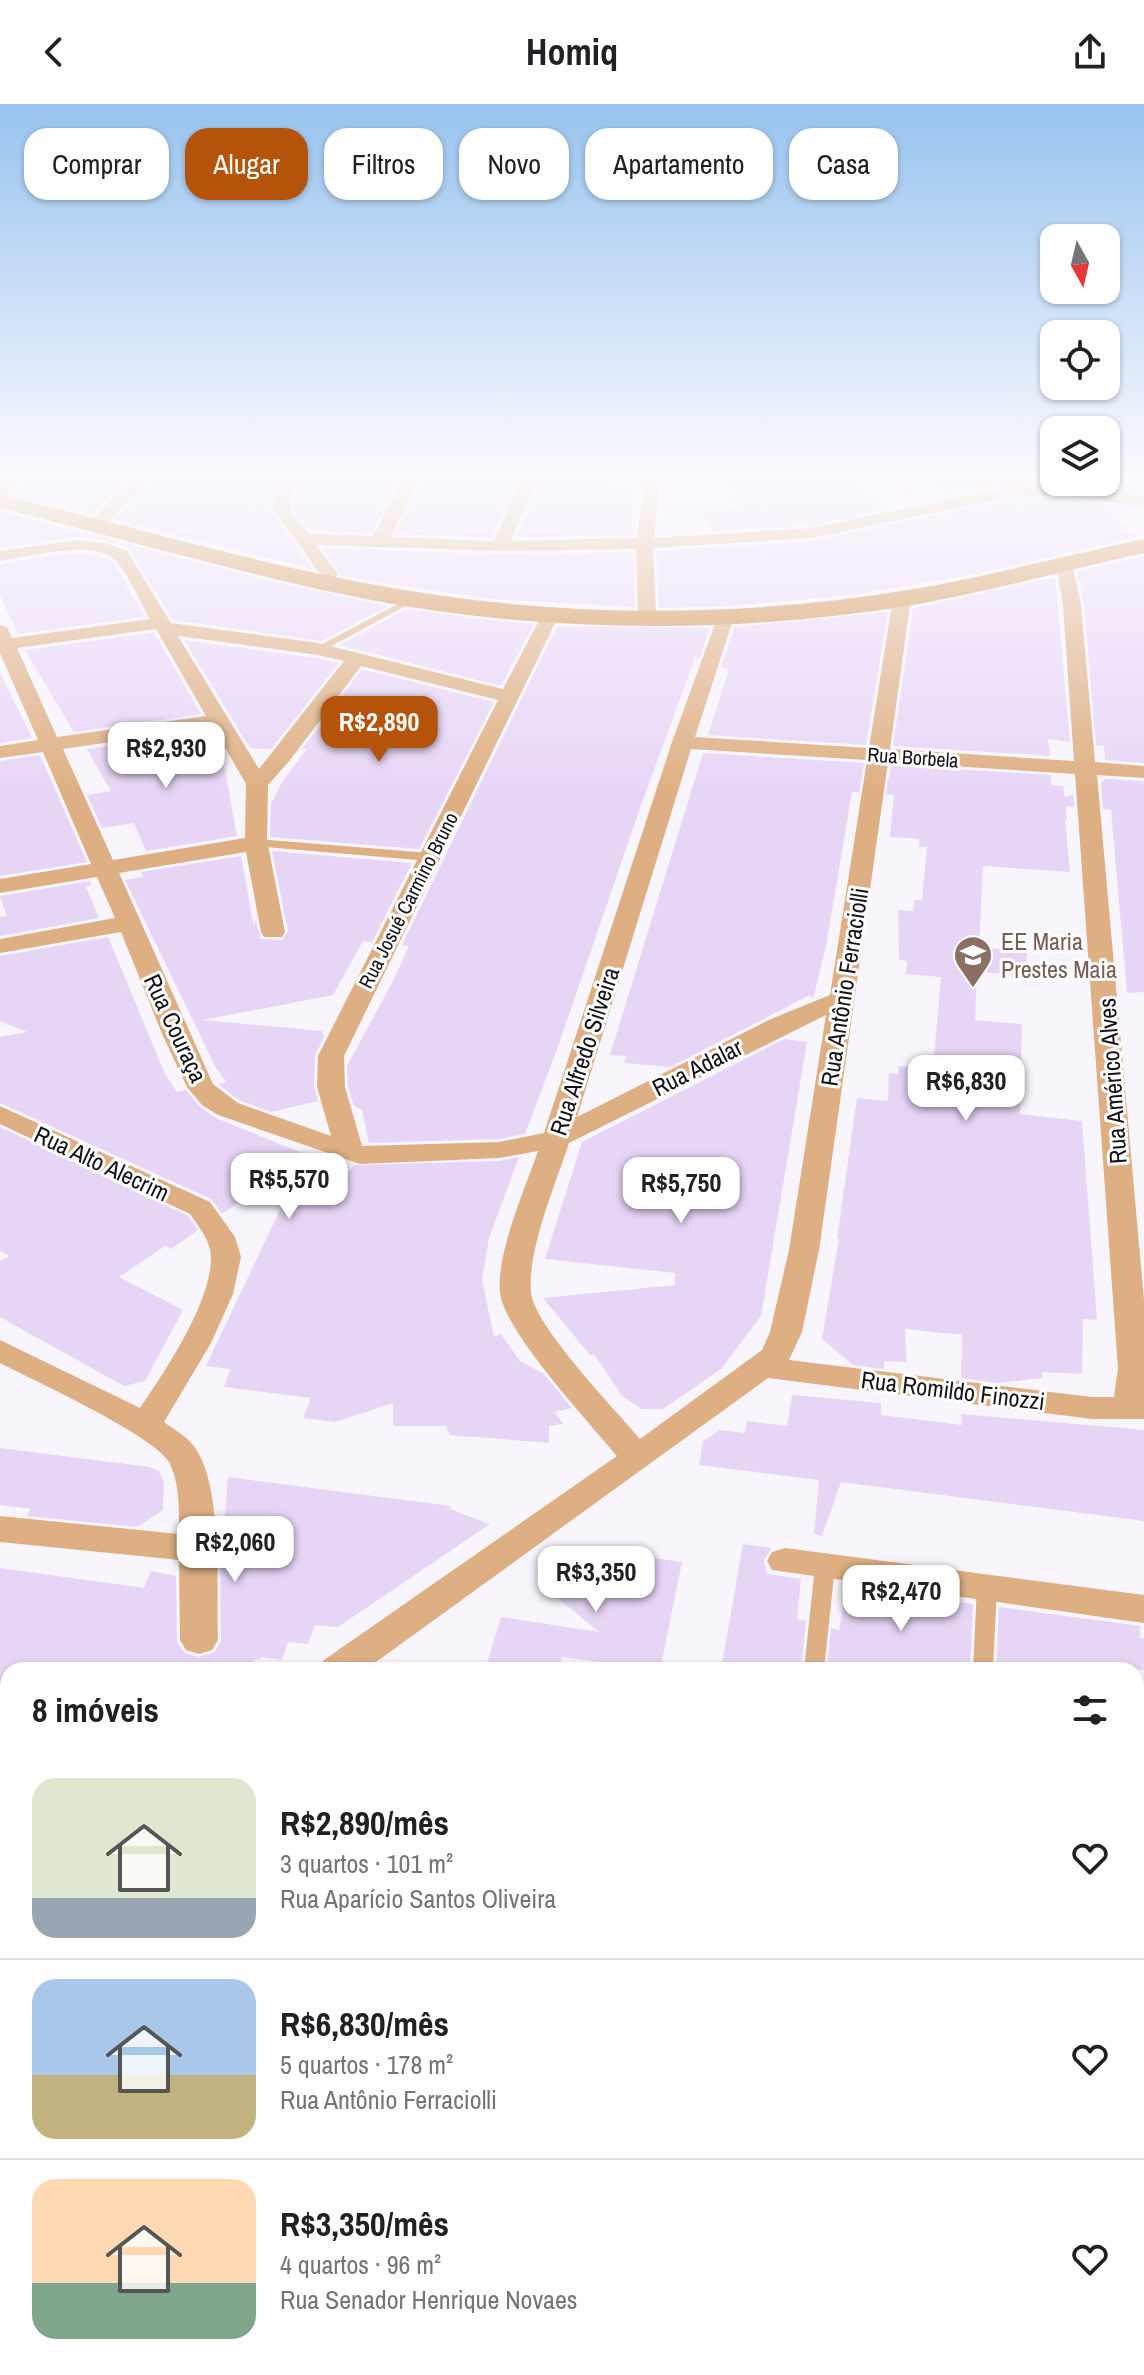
<!DOCTYPE html>
<html lang="pt">
<meta charset="utf-8">
<style>
:root{--surface:#fff;--page:#f6f6f6;--text:#202124;--muted:#757577;--line:#e0e0e0;--accent:#b45309}
body{margin:0;font-family:"Archivo Narrow",sans-serif;background:var(--page);color:var(--text);height:100vh;display:flex;flex-direction:column;font-size:30px;white-space:nowrap}
*{box-sizing:border-box;margin:0}
p{font-size:26px;color:var(--muted)}
.icon{flex:none;width:44px;height:44px;fill:none;stroke:currentColor;stroke-width:2;stroke-linecap:round;stroke-linejoin:round}
.map{position:relative;flex:1;overflow:hidden}
.sheet{position:absolute;left:0px;top:1558px;width:1144px;height:714px;display:flex;flex-direction:column;background:var(--surface);border-radius:24px 24px 0 0;box-shadow:0 2px 6px #0004}
.sheet>*{flex:none}
.top-card{position:absolute;left:24px;top:24px;width:1096px;height:72px;display:flex;gap:16px}
.needle{width:52px;rotate:172deg}
.tools{position:absolute;left:1040px;top:120px;display:grid;gap:16px}
.tools a{display:grid;place-items:center;width:80px;height:80px;border-radius:16px;background:var(--surface);box-shadow:0 2px 6px #0004;font-size:40px}
.price{position:absolute;translate:-50% -68px;padding:0 18px;border-radius:16px;background:#fff;color:#222;font-size:26px;line-height:52px;filter:drop-shadow(0 2px 4px #0008)}
.price::after{content:'';position:absolute;left:50%;top:48px;width:24px;height:18px;margin-left:-12px;background:inherit;clip-path:polygon(0 0,100% 0,50% 100%)}
.price.current{background:var(--accent);color:#fff}
ul{padding:0;list-style:none}
li{display:flex;align-items:center;gap:24px;height:200px;padding:0 32px}
li+li{border-top:2px solid var(--line)}
li span{display:grid;place-items:center;flex:none;width:224px;height:160px;border-radius:24px;color:#555}
li>.icon{margin-inline-start:auto}
span .icon{width:96px;height:96px;fill:#fffc;stroke-width:1}
li b{font-size:34px}
h2{display:flex;justify-content:space-between;align-items:center;height:96px;padding:0 32px;font-size:34px}
.tag{padding:0 28px;border-radius:24px;background:var(--surface);box-shadow:0 2px 6px #0004;font-size:28px;line-height:72px}
.tag.current{background:var(--accent);color:#fff}
header{display:flex;justify-content:space-between;align-items:center;height:104px;padding:0 32px;background:var(--surface);font-size:36px;font-weight:700}
.map>svg:first-child{display:block}
</style>
<header><svg class="icon" aria-label="back" viewBox="0 0 24 24"><path d="M15 5l-7 7 7 7"/></svg>Homiq<svg class="icon" aria-label="share" viewBox="0 0 24 24"><path d="M12 15V3M7 8l5-5 5 5M5 13v7h14v-7"/></svg></header>
<div class="map">
<svg width="1144" height="2271" viewBox="0 0 1144 2271">
<rect width="100%" height="100%" fill="#f8f5fd"/>
<polygon fill="#b5d79c" points="925,372 1038,372 1041,376 947,386"/>
<g fill="#e7d5f6">
<polygon points="31,372 128,372 94,411 11,390"/>
<polygon points="152,372 279,372 271,406 313,465 115,416"/>
<polygon points="301,372 402,372 371,429 311,427 292,403"/>
<polygon points="425,372 519,372 492,434 395,430"/>
<polygon points="541,372 610,372 608,378 634,378 636,393 631,422 634,431 516,434"/>
<polygon points="724,372 853,372 880,407 811,421 712,427 702,406 740,405"/>
<polygon points="1019,394 1070,395 1133,404 1110,410 1133,423 1123,425 1138,433 971,471 853,491 733,502 659,504 656,447 812,437"/>
<polygon points="0,407 267,476 388,502 322,537 173,516 128,444 108,437 78,433 0,444"/>
<polygon points="322,444 500,450 633,448 635,503 490,495 376,478 341,471"/>
<polygon points="60,450 92,450 113,458 145,513 18,530 0,491 0,460"/>
<polygon points="1144,452 1144,659 1105,656 1104,642 1096,641 1084,500 1077,468"/>
<polygon points="1055,473 1070,638 1048,635 1050,652 893,642 913,504"/>
<polygon points="407,505 490,516 534,520 501,582 339,541"/>
<polygon points="888,508 866,641 708,631 729,566 721,563 734,523"/>
<polygon points="557,522 710,524 699,556 695,554 640,704 560,937 525,1030 499,1035 369,1039 362,1006 354,1002 348,983 347,962 393,877 409,842 402,841"/>
<polygon points="154,528 201,610 74,628 25,546"/>
<polygon points="184,536 317,554 339,559 271,645 250,644"/>
<polygon points="362,565 494,598 419,745 270,733 271,700 282,678 307,645 302,645"/>
<polygon points="0,569 32,634 0,639"/>
<polygon points="211,626 222,644 217,644 225,666 237,732 146,747 134,719 102,724 87,691 111,687 87,645"/>
<polygon points="703,649 864,659 859,688 852,688 826,842 813,895 810,891 670,963 624,959 626,952 610,951"/>
<polygon points="40,651 87,758 0,772 0,657"/>
<polygon points="891,661 1051,671 1051,681 1063,682 1065,694 1073,690 1074,703 1066,702 1067,716 1065,715 1070,768 983,762 979,843 1027,848 1026,872 977,868 975,916 1022,920 1020,1010 1082,1017 1097,1216 1083,1215 1082,1270 1042,1268 1042,1274 999,1279 961,1274 962,1231 905,1225 906,1258 884,1257 884,1265 853,1261 822,1235 839,1135 837,1135 857,994 888,997 889,969 898,970 898,962 933,964 941,873 906,870 907,857 899,856 898,806 913,807 914,796 922,796 927,743 919,743 919,735 890,733 894,691 886,690"/>
<polygon points="1106,675 1144,677 1144,888 1127,889 1111,706 1103,705 1101,678"/>
<polygon points="272,747 412,759 372,838 363,837 333,891 203,916 322,927 324,933 315,952 314,983 318,997 271,1008 239,996 218,980 226,978 216,964 125,776 143,773 141,768 241,752 254,824 255,815 261,835 282,836 288,827"/>
<polygon points="90,777 91,781 86,783 99,814 0,832 0,813 7,812 0,792"/>
<polygon points="108,833 165,970 177,988 186,986 200,1003 216,1014 349,1068 354,1061 499,1057 519,1053 489,1134 482,1176 494,1233 501,1230 520,1257 544,1270 572,1304 555,1308 563,1320 549,1322 549,1339 450,1331 446,1322 393,1322 393,1299 335,1318 303,1314 311,1294 224,1283 230,1265 206,1262 288,1089 257,1073 246,1093 222,1110 211,1095 0,999 0,933 27,928 0,917 0,852"/>
<polygon points="784,935 807,938 761,1212 721,1265 663,1305 642,1305 622,1292 594,1250 591,1252 543,1194 675,1181 675,1169 545,1155 582,1038"/>
<polygon points="0,1023 188,1112 198,1126 171,1145 165,1142 119,1173 183,1206 145,1277 124,1282 0,1213 0,1157 10,1152 0,1147"/>
<polygon points="792,1291 881,1299 881,1311 962,1321 961,1310 1144,1326 1144,1417 841,1378 822,1432 814,1430 819,1376 699,1361 703,1337 720,1326 745,1329 747,1317 787,1322"/>
<polygon points="0,1344 150,1363 159,1367 164,1379 163,1406 137,1423 27,1412 31,1405 0,1401"/>
<polygon points="228,1373 451,1402 450,1405 490,1420 338,1523 315,1521 308,1540 288,1538 282,1556 261,1553 260,1556 255,1555 250,1566 8,1566 8,1587 0,1601 0,1464 144,1484 151,1467 176,1472 177,1538 185,1549 198,1553 215,1548 221,1536 220,1473"/>
<polygon points="743,1440 772,1444 764,1456 767,1470 801,1475 797,1515 806,1517 801,1566 721,1566"/>
<polygon points="574,1443 682,1458 660,1566 562,1553 559,1566 485,1566 501,1513 599,1528 542,1481 553,1473 543,1466"/>
<polygon points="847,1482 973,1500 970,1566 827,1566 831,1524 839,1526"/>
<polygon points="999,1503 1140,1522 1140,1534 1144,1534 1144,1566 996,1566"/>
</g>
<g fill="none" stroke-linecap="round" stroke-linejoin="round">
<g fill="#deaf82" fill-rule="evenodd">
<polygon points="880,372 890,372 912,388 905,390"/>
<polygon points="411,493 419,495 322,547 313,545"/>
<polygon points="257,735 429,749 435,753 429,757 253,742 251,739"/>
<polygon points="825,1455 832,1457 835,1462 824,1566 804,1566 815,1462 818,1457"/>
<polygon points="987,1475 994,1477 997,1482 993,1566 973,1566 977,1482 980,1477"/>
</g>
<g fill="#deaf82" fill-rule="evenodd">
<polygon points="10,372 28,372 0,394 0,381"/>
<polygon points="132,372 149,372 104,425 92,425 90,421 92,417"/>
<polygon points="282,372 298,372 289,404 309,430 373,432 406,372 422,372 390,433 494,437 522,372 538,372 511,437 637,434 643,387 637,372 653,372 659,387 654,434 811,424 1019,381 1070,382 1144,393 1144,403 1070,392 1019,391 811,434 653,444 656,511 647,517 638,511 636,445 500,447 316,441 338,470 330,482 318,482 315,478 320,470 273,404"/>
<path d="M78,436l30,4 19,7 44,72 147,20 185,46 42,-80h12l3,4 -216,443 1,31 17,59 137,-4 45,-9 128,-391 48,-132 6,-1 9,5 -40,123 174,11 24,-150 9,-5 9,5 -21,151 184,12 -11,-156 -7,-42 3,-4h12l10,46 14,157 49,4v12l-47,-3 47,525v119h-52l-324,-41 -403,292h-47l6,-10 293,-204c-27,-33 -114,-126 -117,-164 -4,-38 25,-103 38,-141l-39,7 -139,6 -142,-49 -16,-10 -15,-18 -24,-51 -42,-104 -121,21v-14l115,-21 -18,-41 -97,16v-14l91,-15 -48,-112 -43,6v-12l38,-6 -38,-87v-28l7,2 5,11 138,-19c-11,-18 -20,-44 -35,-59 -19,-21 -89,-3 -115,1v-10zM156,525l50,87 -149,21 -40,-89zM178,532l140,19 26,6 -85,108zM361,562l137,34 -180,356 -1,31 14,49 -93,-33 -25,-19 -94,-211 127,-21 15,80 3,5h18l3,-5 -18,-92 1,-55 22,-25zM213,623l33,57 -1,54 -132,22 -50,-111zM691,645l176,11 -37,235 -59,24 -194,98zM888,658l187,12 43,594 -4,29h-22l-303,-37 13,-28 17,-82zM826,911l-37,235 -19,82 -8,18 -122,89c-24,-29 -107,-114 -109,-147 -4,-41 25,-109 38,-149z"/>
<path d="M0,1002l210,96 25,35 6,20 -8,37 -22,49 -47,79c9,7 22,14 29,23 31,39 23,144 25,195l-6,10 -13,4 -13,-4 -6,-10 -1,-80 -179,-18v-26l179,18c0,-23 1,-51 -10,-72 -16,-27 -136,-82 -169,-99v-23l140,68c25,-37 71,-105 71,-150 0,-17 -12,-31 -21,-44l-190,-90z"/>
<polygon points="785,1444 1144,1491 1144,1519 772,1466 767,1457 772,1448"/>
<polygon points="0,1625 8,1626 8,1658 0,1657"/>
<polygon points="1136,1790 1144,1791 1144,1873 1136,1876"/>
<polygon points="8,1821 8,1864 0,1867 0,1824"/>
<polygon points="1144,2221 1144,2271 1128,2271 1118,2267 1117,2264 1136,2264 1136,2224"/>
<polygon points="14,2264 69,2264 66,2271 11,2271"/>
<polygon points="466,2264 520,2264 517,2271 463,2271"/>
<polygon points="909,2264 961,2264 958,2271 906,2271"/>
<polygon points="1037,2264 1110,2264 1107,2271 1034,2271"/>
</g>
<path fill="#cf8b40" fill-rule="evenodd" d="M0,390c143,35 285,79 430,100 159,24 325,22 483,-5 78,-13 154,-34 231,-50v14c-77,17 -153,38 -231,52 -158,26 -324,28 -483,5 -145,-22 -287,-67 -430,-102z"/>
</g>
<linearGradient id="sky" x2="0" y2="1"><stop stop-color="#98c3ee"/><stop offset="0.54" stop-color="#fcfafe"/><stop offset="1" stop-color="#fcfafe" stop-opacity="0"/></linearGradient>
<rect width="1144" height="690" fill="url(#sky)"/>
<defs>
<g id="school-pin" transform="scale(2)"><path d="M0 17L-7.5 6A9.5 9.5 0 1 1 7.5 6Z" fill="#8d6e63" stroke="#fff"/><path d="M0-5L7-2L0 1L-7-2ZM-4 1L0 2.5L4 1V4Q0 6-4 4Z" fill="#fff"/></g>
</defs>
<g fill-rule="evenodd">
<use href="#school-pin" x="973" y="851"/>
</g>
<g text-anchor="middle" dominant-baseline="central" stroke-width="6" stroke-linejoin="round" paint-order="stroke">
<g font-size="20" fill="#141118" stroke="#fff">
<text transform="translate(913 653) rotate(4)">Rua Borbela</text>
<text transform="translate(408 796) rotate(-63)">Rua Josué Carmino Bruno</text>
</g>
<g font-size="24" fill="#785e54" stroke="#fff" text-anchor="start">
<text x="1001" y="837">EE Maria<tspan x="1001" dy="28">Prestes Maia</tspan></text>
</g>
<g font-size="24" fill="#141118" stroke="#fff">
<text transform="translate(844 883) rotate(-81)">Rua Antônio Ferraciolli</text>
<text transform="translate(176 924) rotate(65)">Rua Couraça</text>
<text transform="translate(584 947) rotate(-72)">Rua Alfredo Silveira</text>
<text transform="translate(697 963) rotate(-27)">Rua Adalar</text>
<text transform="translate(1112 977) rotate(-94)">Rua Américo Alves</text>
<text transform="translate(102 1059) rotate(25)">Rua Alto Alecrim</text>
<text transform="translate(953 1286) rotate(7)">Rua Romildo Finozzi</text>
</g>
</g>
</svg>
<div class="tools">
<a><svg class="needle" viewBox="-14 -14 28 28"><path d="M0-13l5 13h-10z" fill="#e53935"/><path d="M0 13l5-13h-10z" fill="#757577"/></svg></a>
<a><svg class="icon" aria-label="locate" viewBox="0 0 24 24"><circle cx="12" cy="12" r="6"/><path d="M12 2v4M12 18v4M2 12h4M18 12h4"/></svg></a>
<a><svg class="icon" aria-label="layers" viewBox="0 0 24 24"><path d="M12 4l9 5-9 5-9-5zM3 14l9 5 9-5"/></svg></a>
</div>
<b class="price current" style="left:379px;top:660px">R$2,890</b>
<b class="price" style="left:166px;top:686px">R$2,930</b>
<b class="price" style="left:966px;top:1019px">R$6,830</b>
<b class="price" style="left:289px;top:1117px">R$5,570</b>
<b class="price" style="left:681px;top:1121px">R$5,750</b>
<b class="price" style="left:235px;top:1480px">R$2,060</b>
<b class="price" style="left:596px;top:1510px">R$3,350</b>
<b class="price" style="left:901px;top:1529px">R$2,470</b>
<div class="top-card">
<a class="tag">Comprar</a>
<a class="tag current">Alugar</a>
<a class="tag">Filtros</a>
<a class="tag">Novo</a>
<a class="tag">Apartamento</a>
<a class="tag">Casa</a>
</div>
<section class="sheet">
<h2>8 imóveis<svg class="icon" aria-label="filters" viewBox="0 0 24 24"><path d="M4 7h16M4 17h16"/><circle cx="9" cy="7" r="2"/><circle cx="15" cy="17" r="2"/></svg></h2>
<ul>
<li><span style="background:linear-gradient(#dfe7d0 75%,#9aa5b1 0)"><svg class="icon" aria-label="home" viewBox="0 0 24 24"><path d="M3 11l9-7 9 7M6 9v11h12V9"/></svg></span><div><b>R$2,890/mês</b><p>3 quartos · 101 m²</p><p>Rua Aparício Santos Oliveira</p></div><svg class="icon" aria-label="heart" viewBox="0 0 24 24"><path d="M12 20l-8-8c-3-5 5-10 8-4 3-6 11-1 8 4z"/></svg></li>
<li><span style="background:linear-gradient(#a9c7e8 60%,#c2b280 0)"><svg class="icon" aria-label="home" viewBox="0 0 24 24"><path d="M3 11l9-7 9 7M6 9v11h12V9"/></svg></span><div><b>R$6,830/mês</b><p>5 quartos · 178 m²</p><p>Rua Antônio Ferraciolli</p></div><svg class="icon" aria-label="heart" viewBox="0 0 24 24"><path d="M12 20l-8-8c-3-5 5-10 8-4 3-6 11-1 8 4z"/></svg></li>
<li><span style="background:linear-gradient(#ffd9b3 65%,#7fa58c 0)"><svg class="icon" aria-label="home" viewBox="0 0 24 24"><path d="M3 11l9-7 9 7M6 9v11h12V9"/></svg></span><div><b>R$3,350/mês</b><p>4 quartos · 96 m²</p><p>Rua Senador Henrique Novaes</p></div><svg class="icon" aria-label="heart" viewBox="0 0 24 24"><path d="M12 20l-8-8c-3-5 5-10 8-4 3-6 11-1 8 4z"/></svg></li>
</ul>
</section>
</div>
